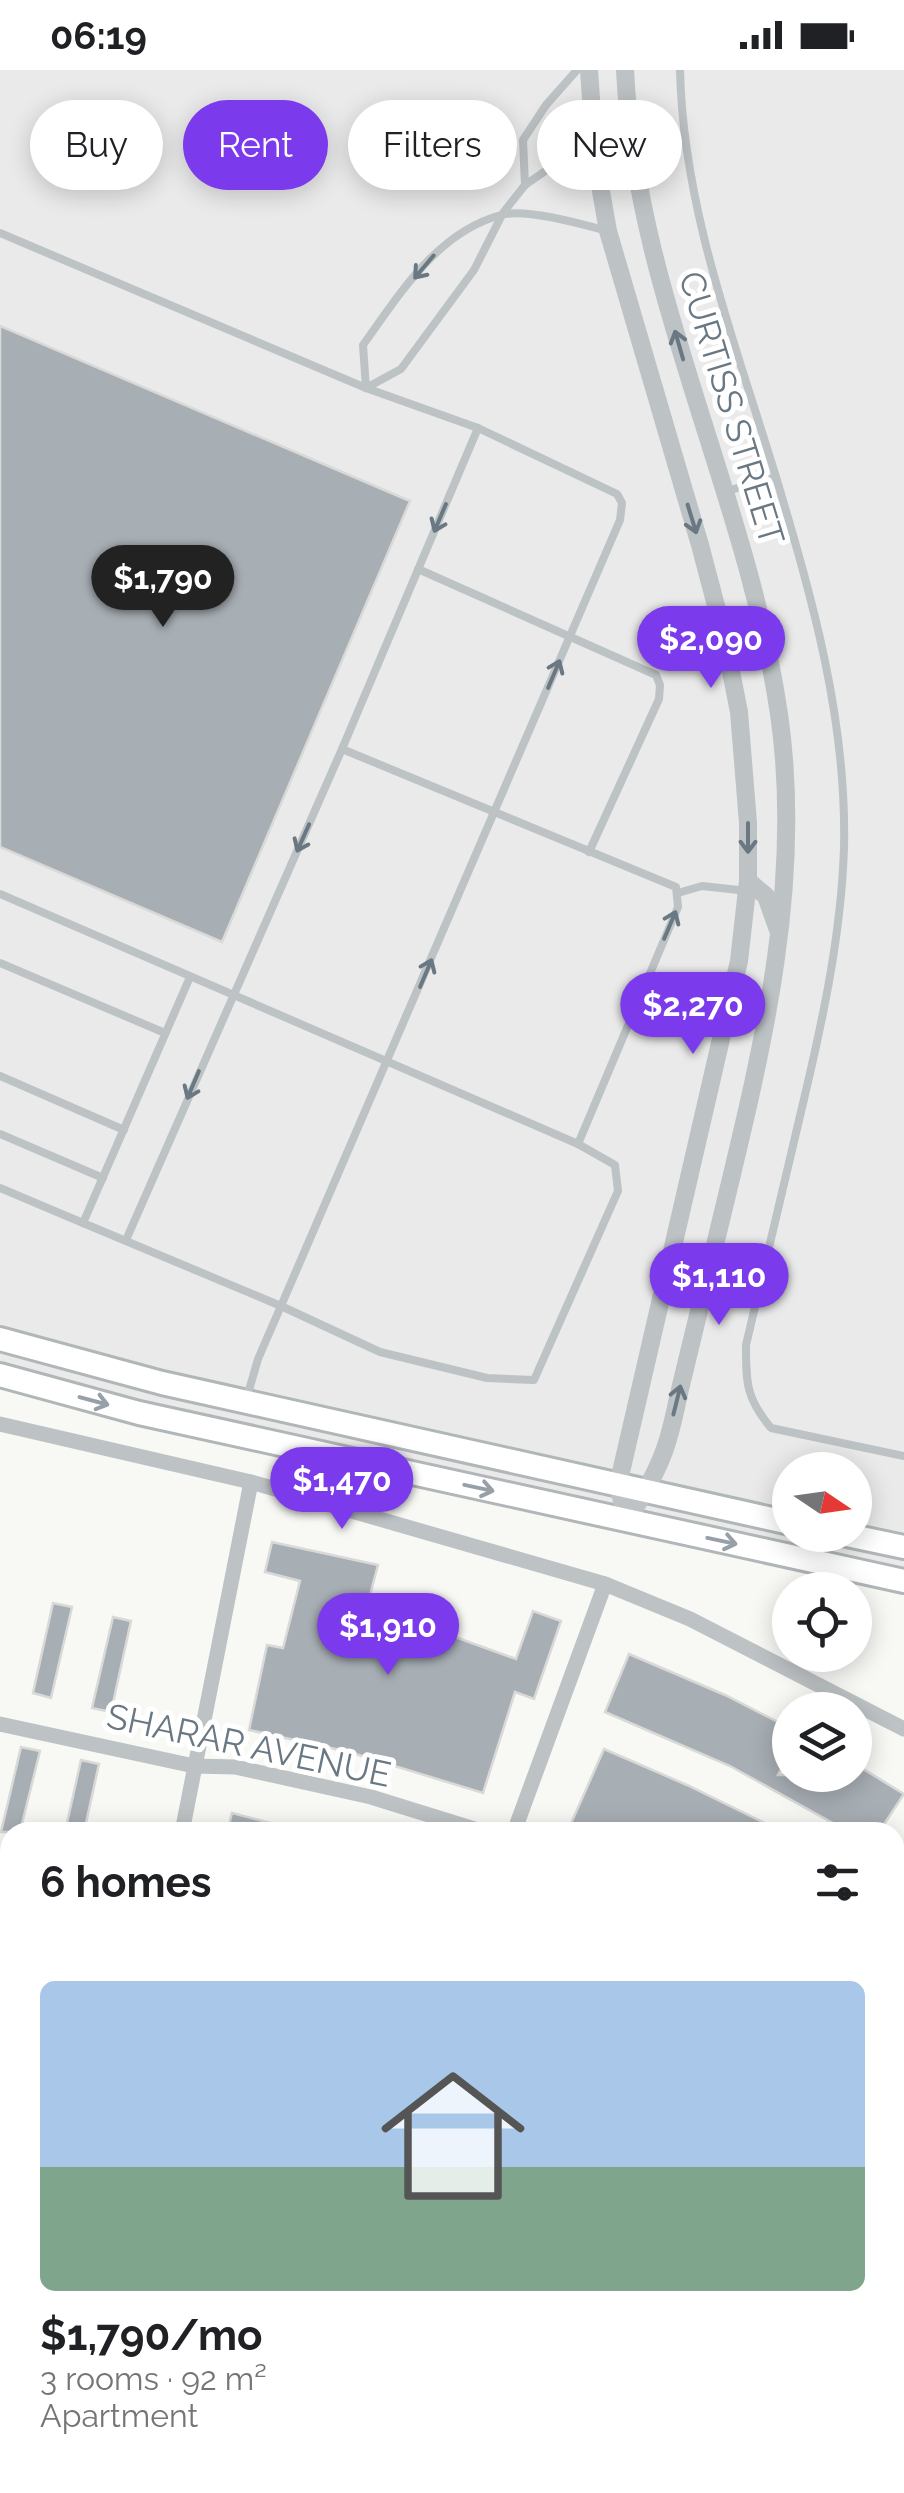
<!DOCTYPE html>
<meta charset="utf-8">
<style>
:root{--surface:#fff;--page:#f6f6f6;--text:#202124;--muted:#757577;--accent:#7c3aed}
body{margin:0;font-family:Raleway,sans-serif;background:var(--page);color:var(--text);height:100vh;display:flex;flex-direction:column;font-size:38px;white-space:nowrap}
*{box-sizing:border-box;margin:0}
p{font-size:32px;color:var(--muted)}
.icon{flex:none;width:55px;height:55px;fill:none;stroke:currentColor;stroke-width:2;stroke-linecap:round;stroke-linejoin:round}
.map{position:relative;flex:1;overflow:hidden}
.panel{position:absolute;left:0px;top:1752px;width:905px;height:672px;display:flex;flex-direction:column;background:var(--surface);border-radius:30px 30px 0 0;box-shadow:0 5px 25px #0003}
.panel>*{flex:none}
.guide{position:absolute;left:30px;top:30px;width:845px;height:90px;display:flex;gap:20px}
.needle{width:65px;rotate:103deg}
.controls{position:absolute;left:772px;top:1382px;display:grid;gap:20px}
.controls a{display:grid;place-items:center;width:100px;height:100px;border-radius:50%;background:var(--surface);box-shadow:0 5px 25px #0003;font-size:50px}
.price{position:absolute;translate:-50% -85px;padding:0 22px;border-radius:35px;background:var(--accent);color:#fff;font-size:32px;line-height:65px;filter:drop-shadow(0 2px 5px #0008)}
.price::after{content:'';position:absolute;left:50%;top:60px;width:30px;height:22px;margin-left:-15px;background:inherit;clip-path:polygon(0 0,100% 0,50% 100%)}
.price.current{background:#222;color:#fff}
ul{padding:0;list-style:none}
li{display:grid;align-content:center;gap:20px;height:530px;padding:0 40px}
li span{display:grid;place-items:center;height:310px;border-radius:15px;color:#555}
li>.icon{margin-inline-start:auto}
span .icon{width:180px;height:180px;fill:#fffc;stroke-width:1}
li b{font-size:42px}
h2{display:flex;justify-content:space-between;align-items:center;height:120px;padding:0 40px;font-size:42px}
.chip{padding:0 35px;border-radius:45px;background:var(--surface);box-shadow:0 5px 25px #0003;font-size:35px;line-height:90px}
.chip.current{background:var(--accent);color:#fff}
.status{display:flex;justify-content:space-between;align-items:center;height:70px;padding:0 50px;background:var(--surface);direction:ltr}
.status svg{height:28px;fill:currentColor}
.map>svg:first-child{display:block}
</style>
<div class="status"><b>06:19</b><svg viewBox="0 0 49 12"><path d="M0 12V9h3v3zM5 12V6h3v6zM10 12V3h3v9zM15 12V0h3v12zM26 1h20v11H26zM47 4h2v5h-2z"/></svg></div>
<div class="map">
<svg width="904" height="2423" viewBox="0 0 904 2423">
<rect width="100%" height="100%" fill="#f8f8f5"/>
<path fill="#e9eae9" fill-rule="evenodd" d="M0,0h904v1517l-904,-202zM790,1400h65v65h-65z"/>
<g fill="#a7aeb4" stroke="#d9d9d8" stroke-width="2.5">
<polygon points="0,256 410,431 222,872 0,777"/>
<polygon points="272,1472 378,1495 365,1544 458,1568 516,1589 533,1541 561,1551 534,1629 515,1622 483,1723 349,1682 249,1660 267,1575 283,1578 300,1511 265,1502"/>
<polygon points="53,1533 72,1537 51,1628 33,1623"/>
<polygon points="113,1547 131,1551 111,1642 92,1638"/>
<polygon points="629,1584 725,1625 790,1658 790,1682 778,1705 855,1705 855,1694 904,1724 879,1762 849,1762 730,1696 605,1642"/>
<polygon points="21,1677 40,1681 20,1762 1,1762"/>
<polygon points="604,1679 687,1715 783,1762 711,1762 700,1757 697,1762 579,1762 569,1758"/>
<polygon points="81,1690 99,1694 84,1762 65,1762"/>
<polygon points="232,1743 286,1757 286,1762 227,1762"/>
</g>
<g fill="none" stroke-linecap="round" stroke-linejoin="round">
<g stroke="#b1b6b9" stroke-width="28">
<g id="primary">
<polyline points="0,1269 162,1313 790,1453"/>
<polyline points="0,1305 139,1343 904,1511"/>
<polyline points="847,1465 904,1477"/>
</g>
</g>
<g stroke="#bdc2c5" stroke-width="8">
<path d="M680,0c3,140 56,275 96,407l-49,14"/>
<path d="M595,87l-41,8 -29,20 -22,28 -29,57 -73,99 -35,19 -3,-43c36,-50 74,-113 138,-130 24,-7 81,9 106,16"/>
<polyline points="525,115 523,70 546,35 577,0"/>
<polyline points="0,163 366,318 478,358 617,424 622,433 620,450 281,1236 83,1153 190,907"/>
<path d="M776,407c36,121 71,242 68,371 -3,91 -23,180 -44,268 -18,77 -36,153 -54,229 0,38 0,53 25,83l133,28"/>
<polyline points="418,499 656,605 660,615 659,629 589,782"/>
<polyline points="342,679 676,817 678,837 578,1074"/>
<polyline points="678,823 702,816 748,821"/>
<polyline points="0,824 578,1074 615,1095 618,1121 534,1310 487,1308 380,1282 281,1236 258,1289 247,1327"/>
<polyline points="0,893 165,963"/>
<polyline points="0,1006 124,1060"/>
<polyline points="0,1064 103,1108"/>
<polyline points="0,1118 83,1153"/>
<polyline points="126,1170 342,679 478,358"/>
</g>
<g stroke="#bdc2c5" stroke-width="15">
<polyline points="0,1354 251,1412 605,1514 690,1549 904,1659"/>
<polyline points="0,1654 194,1696 235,1697 371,1727 484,1762"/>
<polyline points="182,1762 251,1412"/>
<polyline points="514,1762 605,1514"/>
<polyline points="895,1797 904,1781"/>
<polyline points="0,1933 10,1935"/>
<polyline points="895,1982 904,1989"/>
<polyline points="895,2322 904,2316"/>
<polyline points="895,2358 904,2367"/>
<polyline points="535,2415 545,2423"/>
<polyline points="7,2423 13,2415"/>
<polyline points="259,2423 262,2415"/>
<polyline points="770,2423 779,2415"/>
</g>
<g stroke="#bdc2c5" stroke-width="18">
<polyline points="589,0 595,87 608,161 700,475 724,566 739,642 748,753 748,811 739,891 618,1415 627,1450"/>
<path d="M625,0c11,225 122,424 154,644 25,172 -18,340 -58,506 -13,54 -26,107 -39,161 -6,24 -10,51 -19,73 -9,24 -22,45 -36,66"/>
<polyline points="748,811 766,826 778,860"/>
</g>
<use href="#primary" stroke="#fff" stroke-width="22"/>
</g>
<defs><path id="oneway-shaft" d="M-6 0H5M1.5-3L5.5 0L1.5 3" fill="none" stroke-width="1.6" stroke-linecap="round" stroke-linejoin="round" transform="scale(2.5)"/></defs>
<g stroke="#6a7883">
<use href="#oneway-shaft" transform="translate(424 197) rotate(130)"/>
<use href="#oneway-shaft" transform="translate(679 275) rotate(-106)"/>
<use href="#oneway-shaft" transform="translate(440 448) rotate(113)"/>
<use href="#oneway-shaft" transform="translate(692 449) rotate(73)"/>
<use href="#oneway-shaft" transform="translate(554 604) rotate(-67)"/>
<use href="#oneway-shaft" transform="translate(303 768) rotate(114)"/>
<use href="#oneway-shaft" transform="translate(748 768) rotate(90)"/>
<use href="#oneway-shaft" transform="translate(670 855) rotate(-67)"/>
<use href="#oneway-shaft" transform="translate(426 903) rotate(-67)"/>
<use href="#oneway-shaft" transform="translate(193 1015) rotate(113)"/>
<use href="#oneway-shaft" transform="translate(677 1330) rotate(-76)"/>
</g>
<g stroke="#97a0a8">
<use href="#oneway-shaft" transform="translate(94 1331) rotate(15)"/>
<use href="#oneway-shaft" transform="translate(479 1418) rotate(12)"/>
<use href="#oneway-shaft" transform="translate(722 1471) rotate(12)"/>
</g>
<g text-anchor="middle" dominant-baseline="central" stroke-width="10" stroke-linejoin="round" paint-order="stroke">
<g font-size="35" fill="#6a7883" stroke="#fff">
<text transform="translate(732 338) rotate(73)">CURTISS STREET</text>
<text transform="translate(249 1675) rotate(12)">SHARAR AVENUE</text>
</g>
</g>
</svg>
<div class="controls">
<a><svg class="needle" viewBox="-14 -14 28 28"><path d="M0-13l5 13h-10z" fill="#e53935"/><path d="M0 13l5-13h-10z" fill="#757577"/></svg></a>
<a><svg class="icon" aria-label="locate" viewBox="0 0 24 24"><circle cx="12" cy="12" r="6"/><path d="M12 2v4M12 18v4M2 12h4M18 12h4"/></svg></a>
<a><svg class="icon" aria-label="layers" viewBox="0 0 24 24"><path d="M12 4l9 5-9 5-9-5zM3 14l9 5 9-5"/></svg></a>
</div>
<b class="price current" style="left:163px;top:560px">$1,790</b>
<b class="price" style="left:711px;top:621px">$2,090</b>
<b class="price" style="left:693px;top:987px">$2,270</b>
<b class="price" style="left:719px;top:1258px">$1,110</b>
<b class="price" style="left:342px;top:1462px">$1,470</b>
<b class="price" style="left:388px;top:1608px">$1,910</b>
<div class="guide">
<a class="chip">Buy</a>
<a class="chip current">Rent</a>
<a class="chip">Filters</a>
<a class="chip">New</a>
</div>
<section class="panel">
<h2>6 homes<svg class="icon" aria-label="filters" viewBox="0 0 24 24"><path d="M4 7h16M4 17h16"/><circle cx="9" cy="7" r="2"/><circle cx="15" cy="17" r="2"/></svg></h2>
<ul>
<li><span style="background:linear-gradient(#a9c7e8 60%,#7fa58c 0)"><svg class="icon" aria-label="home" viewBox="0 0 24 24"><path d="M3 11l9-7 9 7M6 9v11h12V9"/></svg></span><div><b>$1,790/mo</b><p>3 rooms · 92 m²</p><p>Apartment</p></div></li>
</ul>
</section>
</div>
